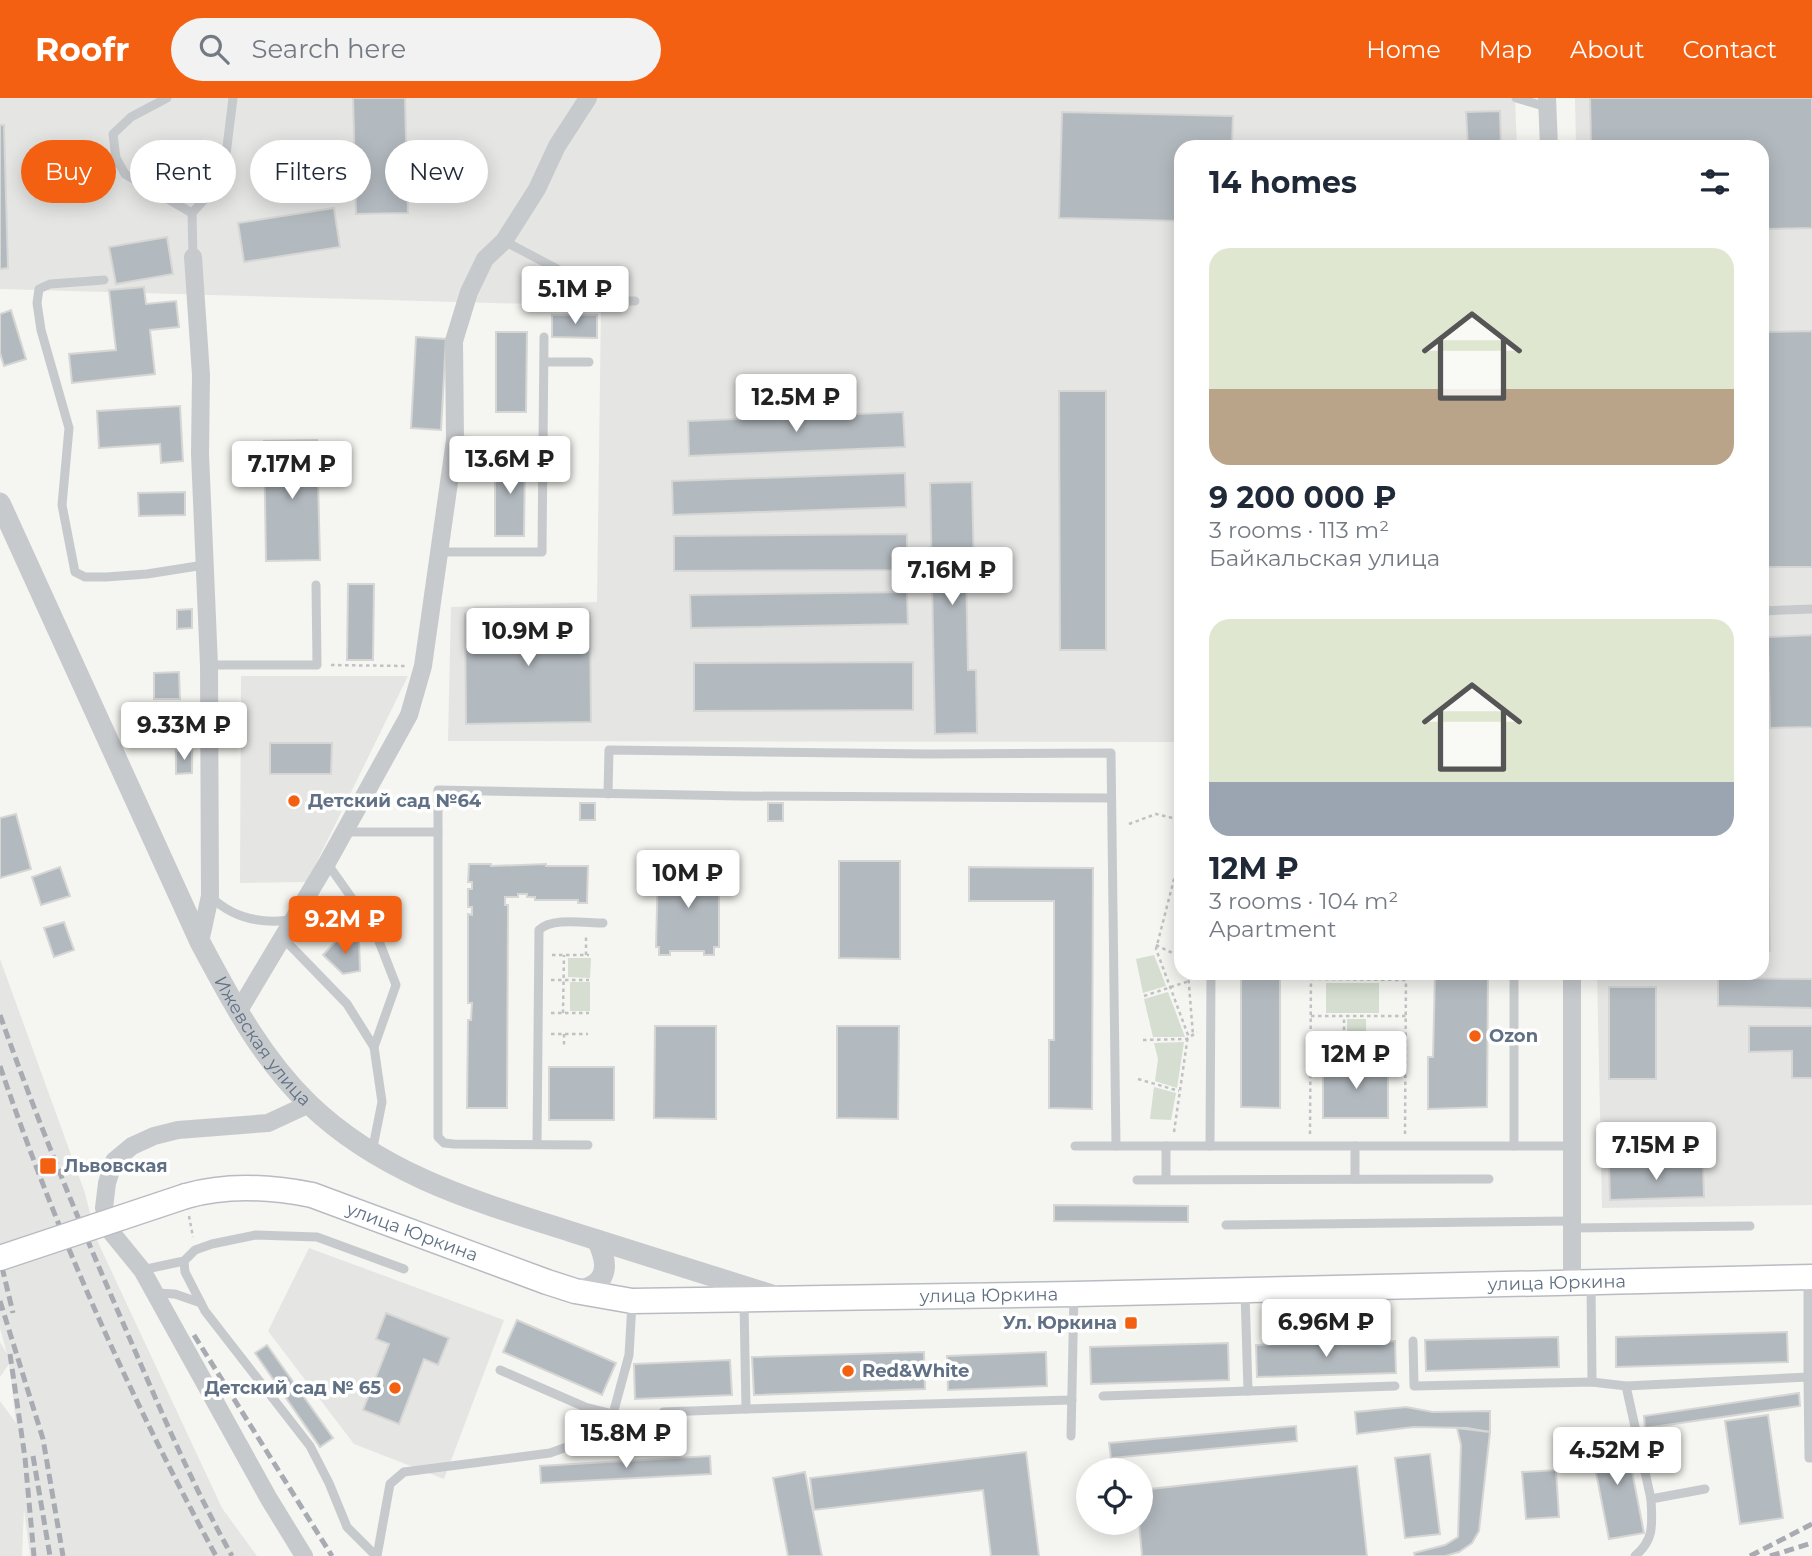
<!DOCTYPE html>
<meta charset="utf-8">
<style>
:root{--surface:#fff;--page:#f2f2f3;--text:#1f2937;--muted:#747a83;--accent:#f46012}
body{margin:0;font-family:Montserrat,sans-serif;background:var(--page);color:var(--text);height:100vh;display:flex;flex-direction:column;font-size:26px;white-space:nowrap}
*{box-sizing:border-box;margin:0}
p{font-size:23px;color:var(--muted)}
.icon{flex:none;width:38px;height:38px;fill:none;stroke:currentColor;stroke-width:2;stroke-linecap:round;stroke-linejoin:round}
.map{position:relative;flex:1;overflow:hidden}
.details{position:absolute;left:1174px;top:42px;width:595px;height:840px;display:flex;flex-direction:column;background:var(--surface);border-radius:21px;box-shadow:0 4px 18px #0003}
.details>*{flex:none}
.hud{position:absolute;left:21px;top:42px;width:665px;height:63px;display:flex;gap:14px}
.buttons{position:absolute;left:1076px;top:1360px;display:grid;gap:14px}
.buttons a{display:grid;place-items:center;width:77px;height:77px;border-radius:50%;background:var(--surface);box-shadow:0 4px 18px #0003;font-size:35px}
.price{position:absolute;translate:-50% -60px;padding:0 16px;border-radius:7px;background:#fff;color:#222;font-size:23px;line-height:46px;filter:drop-shadow(0 2px 4px #0008)}
.price::after{content:'';position:absolute;left:50%;top:42px;width:21px;height:16px;margin-left:-10px;background:inherit;clip-path:polygon(0 0,100% 0,50% 100%)}
.price.active{background:var(--accent);color:#fff}
ul{padding:0;list-style:none}
li{display:grid;align-content:center;gap:14px;height:371px;padding:0 35px}
li span{display:grid;place-items:center;height:217px;border-radius:21px;color:#555}
li>.icon{margin-inline-start:auto}
span .icon{width:126px;height:126px;fill:#fffc;stroke-width:1}
li b{font-size:30px}
h2{display:flex;justify-content:space-between;align-items:center;height:84px;padding:0 35px;font-size:30px}
.pill{padding:0 24px;border-radius:32px;background:var(--surface);box-shadow:0 4px 18px #0003;font-size:24px;line-height:63px}
.pill.active{background:var(--accent);color:#fff}
header{display:flex;align-items:center;gap:42px;box-sizing:border-box;height:98px;padding:0 35px;background:var(--accent);color:#fff}
header strong{font-size:33px}
nav{display:flex;gap:38px;margin-inline-start:auto;font-size:24px}
.search{width:490px;height:63px;background:var(--page);display:flex;align-items:center;gap:18px;box-sizing:border-box;padding:0 24px;border-radius:38px;color:var(--muted);font-size:26px}
.map>svg:first-child{display:block}
</style>
<header>
<strong>Roofr</strong>
<div class="search"><svg class="icon" aria-label="search" viewBox="0 0 24 24"><circle cx="10" cy="10" r="6"/><path d="M15 15l6 6"/></svg>Search here</div>
<nav><a>Home</a><a>Map</a><a>About</a><a>Contact</a></nav>
</header>
<div class="map">
<svg width="1812" height="1458" viewBox="0 0 1812 1458">
<rect width="100%" height="100%" fill="#f5f5f1"/>
<g fill="#e5e6e4">
<polygon points="0,0 1515,0 1517,49 1181,49 1181,644 448,643 451,509 597,504 601,208 0,191"/>
<polygon points="1575,0 1812,0 1812,1107 1602,1110 1597,875 1762,875 1762,49 1576,49"/>
<polygon points="241,578 408,578 307,784 240,785"/>
<polygon points="0,861 85,1095 96,1140 222,1410 257,1458 30,1458 24,1411 22,1458 0,1458 0,1303 16,1325 9,1266 0,1279 0,1244 7,1256 0,1230"/>
<polygon points="309,1150 504,1222 444,1381 354,1346 268,1233"/>
</g>
<g fill="#d5ded1">
<polygon points="1154,857 1166,888 1143,895 1136,861"/>
<polygon points="568,860 591,860 590,880 568,879"/>
<rect x="570" y="884" width="20" height="29"/>
<rect x="1326" y="885" width="53" height="30"/>
<polygon points="1168,894 1185,939 1153,939 1144,901"/>
<rect x="1347" y="921" width="19" height="22"/>
<polygon points="1184,944 1177,990 1155,983 1158,961 1154,945"/>
<polygon points="1154,989 1176,995 1171,1022 1150,1021"/>
</g>
<g fill="#b3babf" stroke="#d6d6d4" stroke-width="2">
<polygon points="353,0 405,0 408,115 356,116"/>
<polygon points="1590,0 1812,0 1812,130 1762,131 1762,49 1591,49"/>
<polygon points="1500,13 1501,49 1468,49 1466,14"/>
<polygon points="1062,14 1233,18 1232,49 1181,49 1181,123 1059,120"/>
<polygon points="0,27 4,27 8,170 0,171"/>
<polygon points="157,50 213,51 213,88 157,88"/>
<polygon points="334,110 340,149 244,164 238,125"/>
<polygon points="167,139 173,176 116,186 109,149"/>
<polygon points="144,189 146,206 176,203 179,229 150,232 155,276 72,285 69,256 116,252 109,192"/>
<polygon points="11,212 26,261 4,268 0,255 0,216"/>
<polygon points="552,217 597,217 597,240 552,239"/>
<polygon points="1812,233 1812,469 1762,469 1762,234"/>
<polygon points="496,234 527,234 526,314 496,314"/>
<polygon points="416,239 446,241 441,332 411,330"/>
<polygon points="1059,293 1106,293 1106,552 1060,552"/>
<polygon points="180,308 183,363 161,365 160,346 99,350 97,313"/>
<polygon points="903,314 905,349 689,358 688,323"/>
<polygon points="317,342 320,462 266,463 264,343"/>
<polygon points="495,358 525,359 524,438 495,438"/>
<polygon points="905,375 906,409 673,417 672,383"/>
<polygon points="972,384 974,469 966,469 968,572 976,572 977,635 935,636 930,385"/>
<polygon points="185,394 185,417 139,418 138,395"/>
<polygon points="907,436 907,472 674,473 674,438"/>
<polygon points="348,486 374,486 373,562 347,562"/>
<polygon points="907,494 908,526 691,530 690,497"/>
<polygon points="192,511 192,530 177,531 177,512"/>
<polygon points="590,515 591,624 466,626 465,516"/>
<polygon points="1812,537 1812,629 1770,630 1768,539"/>
<polygon points="913,564 913,612 694,613 694,565"/>
<polygon points="179,574 180,601 154,601 154,575"/>
<polygon points="270,645 332,645 331,676 270,676"/>
<polygon points="192,652 192,675 176,676 176,653"/>
<rect x="580" y="705" width="15" height="17"/>
<rect x="768" y="705" width="15" height="18"/>
<polygon points="16,716 31,771 0,780 0,720"/>
<polygon points="1762,757 1768,757 1770,853 1762,853"/>
<polygon points="839,763 900,763 900,861 839,860"/>
<polygon points="469,766 491,766 491,768 546,766 546,768 588,768 587,805 578,805 578,802 535,802 535,799 527,799 527,796 518,796 518,799 505,799 505,807 508,807 507,1010 467,1010 468,922 471,922 472,905 468,905 468,816 472,817 472,809 468,809 468,791 472,791 472,784 468,784"/>
<polygon points="673,767 683,767 683,774 695,774 695,767 705,767 705,770 719,770 719,849 714,849 714,857 704,857 704,853 670,853 670,857 659,857 659,849 656,849 658,770 673,770"/>
<polygon points="60,769 70,798 41,807 32,779"/>
<polygon points="969,769 1093,770 1092,1011 1049,1010 1049,942 1054,942 1054,803 969,803"/>
<polygon points="64,824 74,852 54,859 44,830"/>
<polygon points="359,841 360,873 343,876 323,857 337,842"/>
<polygon points="1241,875 1280,875 1280,1010 1241,1009"/>
<polygon points="1435,875 1488,875 1487,1009 1428,1011 1428,959 1433,959"/>
<polygon points="1718,880 1812,881 1812,910 1718,908"/>
<rect x="1609" y="889" width="47" height="92"/>
<polygon points="655,928 716,928 716,1021 654,1020"/>
<polygon points="837,928 899,928 898,1021 837,1020"/>
<polygon points="1749,928 1812,928 1812,980 1792,980 1792,953 1749,954"/>
<rect x="1323" y="967" width="65" height="53"/>
<rect x="549" y="969" width="65" height="53"/>
<polygon points="1703,1065 1704,1099 1610,1102 1609,1068"/>
<polygon points="1054,1107 1188,1108 1188,1124 1054,1123"/>
<polygon points="386,1215 449,1240 438,1267 424,1261 399,1326 363,1312 389,1246 376,1241"/>
<polygon points="517,1222 616,1265 602,1297 503,1254"/>
<polygon points="1787,1234 1788,1264 1616,1269 1616,1239"/>
<polygon points="1558,1239 1559,1269 1426,1273 1425,1242"/>
<polygon points="1395,1243 1396,1275 1257,1279 1256,1247"/>
<polygon points="1228,1245 1229,1282 1091,1286 1090,1249"/>
<polygon points="267,1247 333,1340 320,1349 255,1255"/>
<polygon points="924,1254 925,1291 754,1297 752,1259"/>
<polygon points="1046,1254 1047,1288 948,1292 947,1258"/>
<polygon points="730,1262 732,1297 635,1301 634,1266"/>
<polygon points="1799,1295 1800,1308 1645,1330 1644,1318"/>
<polygon points="1406,1309 1433,1314 1490,1313 1490,1334 1467,1330 1414,1329 1357,1336 1355,1314"/>
<polygon points="1768,1317 1783,1420 1740,1426 1725,1323"/>
<polygon points="1296,1328 1297,1343 1111,1360 1109,1345"/>
<polygon points="1457,1330 1490,1334 1479,1433 1472,1445 1459,1454 1445,1458 1415,1458 1414,1455 1445,1447 1458,1439 1461,1347"/>
<polygon points="1673,1331 1679,1351 1654,1357 1649,1338"/>
<polygon points="1625,1337 1644,1435 1609,1441 1590,1344"/>
<polygon points="1026,1354 1039,1458 991,1458 983,1392 814,1412 810,1380"/>
<polygon points="1430,1356 1440,1436 1405,1440 1395,1360"/>
<polygon points="710,1358 711,1376 541,1385 540,1368"/>
<polygon points="1357,1368 1367,1458 1142,1458 1139,1424 1141,1424 1141,1392"/>
<polygon points="1556,1372 1559,1419 1526,1421 1522,1374"/>
<polygon points="805,1374 822,1458 788,1458 773,1380"/>
</g>
<g fill="none" stroke-linecap="round" stroke-linejoin="round">
<g stroke="#b8bcc2" stroke-width="27">
<g id="secondary">
<path id="s2" d="M186,1098c41,-12 86,-9 126,-1l235,87 28,9 57,10 442,-7 738,-17"/>
</g>
</g>
<g stroke="#c0c1c3" stroke-width="2.5" stroke-dasharray="3.5 3.5" stroke-linecap="butt">
<polyline points="331,567 405,568"/>
<polyline points="1129,726 1156,716 1181,722"/>
<polyline points="1156,847 1181,859"/>
<polyline points="552,857 589,857"/>
<polyline points="586,857 586,836"/>
<polyline points="1188,875 1193,937"/>
<polyline points="1311,881 1406,882"/>
<polyline points="551,882 589,882"/>
<polyline points="1144,898 1189,883"/>
<polyline points="551,915 589,915"/>
<polyline points="563,915 564,857"/>
<polyline points="1311,918 1406,918"/>
<polyline points="551,936 588,936"/>
<polyline points="564,936 564,949"/>
<polyline points="1143,942 1187,941 1197,934"/>
<polyline points="1344,946 1344,918"/>
<polyline points="1311,947 1406,947"/>
<polyline points="1138,981 1179,993"/>
<polyline points="1174,1034 1188,937 1156,851 1181,754"/>
<polyline points="1310,1036 1311,875"/>
<polyline points="1405,1036 1406,875"/>
<polyline points="189,1118 193,1139"/>
</g>
<g stroke="#c7cacd" stroke-width="9">
<polyline points="167,0 131,19 113,36 116,60 125,76 192,115"/>
<polyline points="1516,0 1547,9"/>
<polyline points="504,143 618,203 635,203"/>
<polyline points="193,159 192,115 223,81 233,0"/>
<polyline points="104,182 50,186 39,191 37,205 41,232 69,330 62,407 75,474 85,479 106,479 147,476 204,467"/>
<polyline points="544,264 589,264"/>
<polyline points="455,342 543,344"/>
<polyline points="439,454 542,454 544,239"/>
<polyline points="1762,513 1812,511"/>
<polyline points="209,567 317,567 316,487"/>
<polyline points="608,696 609,652 929,656 1111,655 1116,1048"/>
<polyline points="344,734 438,734 438,1039 444,1045 454,1046 588,1047"/>
<polyline points="438,734 438,692 740,698 1111,700"/>
<polyline points="327,765 375,833 396,887 374,949 382,1004 372,1054"/>
<path d="M211,799c23,22 50,27 80,23"/>
<polyline points="283,840 347,906 374,949"/>
<path d="M537,1046l2,-214c13,-13 46,-7 64,-7"/>
<polyline points="1075,1048 1572,1048"/>
<polyline points="1166,1048 1166,1081"/>
<polyline points="1210,1048 1211,875"/>
<polyline points="1355,1048 1355,1081"/>
<polyline points="1514,1048 1514,875"/>
<polyline points="1137,1082 1489,1081"/>
<polyline points="1226,1127 1571,1123"/>
<polyline points="1571,1130 1750,1128"/>
<polyline points="184,1163 185,1174 205,1213 310,1348 329,1385 347,1429 376,1458"/>
<polyline points="142,1172 184,1163 195,1152 212,1146 256,1137 317,1139 404,1171"/>
<polyline points="1591,1185 1592,1284"/>
<polyline points="1245,1194 1248,1293 1395,1288"/>
<polyline points="156,1195 175,1196 201,1205"/>
<polyline points="744,1204 746,1311 1072,1302"/>
<polyline points="1413,1243 1414,1288 1592,1284 1626,1288 1808,1279 1808,1182"/>
<polyline points="500,1272 585,1309 613,1316 629,1257 632,1205"/>
<polyline points="1808,1279 1809,1360 1812,1360"/>
<polyline points="1626,1288 1651,1401 1705,1391"/>
<polyline points="1103,1298 1248,1293"/>
<polyline points="663,1314 746,1311"/>
<polyline points="1071,1338 1074,1196"/>
<polyline points="377,1458 390,1386 404,1374 550,1355 581,1344 613,1316"/>
<path d="M1635,1458c20,-17 17,-32 16,-57"/>
</g>
<g stroke="#c7cacd" stroke-width="18">
<polyline points="1547,0 1549,49"/>
<polyline points="193,159 201,277 200,356 209,567 210,798 200,844"/>
<polyline points="238,914 327,765 409,617 423,568 455,342 454,243 469,194 485,161 504,143 537,91 557,48 588,0"/>
<polyline points="1572,1184 1572,875"/>
<polyline points="304,1458 269,1401 142,1172 111,1134 104,1110 107,1085 114,1063 132,1048 154,1038 178,1032 268,1025 309,1006"/>
</g>
<g stroke="#c7cacd" stroke-width="21">
<path id="s1" d="M0,405l200,439c31,58 61,116 109,162 75,72 169,98 266,129 65,20 131,41 197,62"/>
<path d="M575,1193c33,-5 35,-25 22,-51"/>
</g>
<use href="#secondary" stroke="#fff" stroke-width="24"/>
<g stroke="#a8acb2" stroke-width="5" stroke-dasharray="10 5" stroke-linecap="butt">
<path d="M0,917c36,102 77,202 120,301 35,81 69,163 112,240"/>
<path d="M0,968c58,171 130,331 216,490"/>
<polyline points="2,1169 13,1215"/>
<polyline points="0,1203 43,1341 63,1458"/>
<polyline points="194,1237 332,1458"/>
<polyline points="10,1256 25,1360 34,1458"/>
<polyline points="33,1358 50,1458"/>
<polyline points="1750,1458 1812,1426"/>
<polyline points="1770,1458 1812,1445"/>
</g>
<g stroke="#b8bcc2" stroke-width="27" stroke-linecap="butt">
<polyline id="secondary-bridge" points="0,1160 186,1098"/>
</g>
<use href="#secondary-bridge" stroke="#fff" stroke-width="24"/>
</g>
<g fill="#f46012" stroke="#fff" stroke-width="2.5">
<circle cx="294" cy="703" r="7"/>
<circle cx="1475" cy="938" r="7"/>
<rect x="39" y="1059" width="18" height="18" rx="3.5"/>
<rect x="1124" y="1218" width="14" height="14" rx="3.5"/>
<circle cx="848" cy="1273" r="7"/>
<circle cx="395" cy="1290" r="7"/>
</g>
<g text-anchor="middle" dominant-baseline="central" stroke-width="7" stroke-linejoin="round" paint-order="stroke">
<g font-size="18" font-weight="bold" fill="#617185" stroke="#fff" text-anchor="start">
<text x="308" y="703">Детский сад №64</text>
<text x="1489" y="938">Ozon</text>
<text x="64" y="1068">Львовская</text>
<text x="1117" y="1225" text-anchor="end">Ул. Юркина</text>
<text x="862" y="1273">Red&amp;White</text>
<text x="381" y="1290" text-anchor="end">Детский сад № 65</text>
</g>
<g font-size="18" fill="#617185" stroke="#fff">
<text stroke="none"><textPath href="#s1" startOffset="600">Ижевская улица</textPath></text>
<text stroke="none"><textPath href="#s2" startOffset="234">улица Юркина</textPath></text>
<text stroke="none"><textPath href="#s2" startOffset="1390">улица Юркина</textPath></text>
<text stroke="none"><textPath href="#s2" startOffset="822">улица Юркина</textPath></text>
</g>
</g>
</svg>
<div class="buttons">
<a><svg class="icon" aria-label="locate" viewBox="0 0 24 24"><circle cx="12" cy="12" r="6"/><path d="M12 2v4M12 18v4M2 12h4M18 12h4"/></svg></a>
</div>
<b class="price" style="left:575px;top:228px">5.1M ₽</b>
<b class="price" style="left:796px;top:336px">12.5M ₽</b>
<b class="price" style="left:510px;top:398px">13.6M ₽</b>
<b class="price" style="left:292px;top:403px">7.17M ₽</b>
<b class="price" style="left:952px;top:509px">7.16M ₽</b>
<b class="price" style="left:528px;top:570px">10.9M ₽</b>
<b class="price" style="left:184px;top:664px">9.33M ₽</b>
<b class="price" style="left:688px;top:812px">10M ₽</b>
<b class="price active" style="left:345px;top:858px">9.2M ₽</b>
<b class="price" style="left:1356px;top:993px">12M ₽</b>
<b class="price" style="left:1656px;top:1084px">7.15M ₽</b>
<b class="price" style="left:1326px;top:1261px">6.96M ₽</b>
<b class="price" style="left:626px;top:1372px">15.8M ₽</b>
<b class="price" style="left:1617px;top:1389px">4.52M ₽</b>
<div class="hud">
<a class="pill active">Buy</a>
<a class="pill">Rent</a>
<a class="pill">Filters</a>
<a class="pill">New</a>
</div>
<section class="details">
<h2>14 homes<svg class="icon" aria-label="filters" viewBox="0 0 24 24"><path d="M4 7h16M4 17h16"/><circle cx="9" cy="7" r="2"/><circle cx="15" cy="17" r="2"/></svg></h2>
<ul>
<li><span style="background:linear-gradient(#dfe7d0 65%,#b9a48a 0)"><svg class="icon" aria-label="home" viewBox="0 0 24 24"><path d="M3 11l9-7 9 7M6 9v11h12V9"/></svg></span><div><b>9 200 000 ₽</b><p>3 rooms · 113 m²</p><p>Байкальская улица</p></div></li>
<li><span style="background:linear-gradient(#dfe7d0 75%,#9aa5b1 0)"><svg class="icon" aria-label="home" viewBox="0 0 24 24"><path d="M3 11l9-7 9 7M6 9v11h12V9"/></svg></span><div><b>12M ₽</b><p>3 rooms · 104 m²</p><p>Apartment</p></div></li>
</ul>
</section>
</div>
